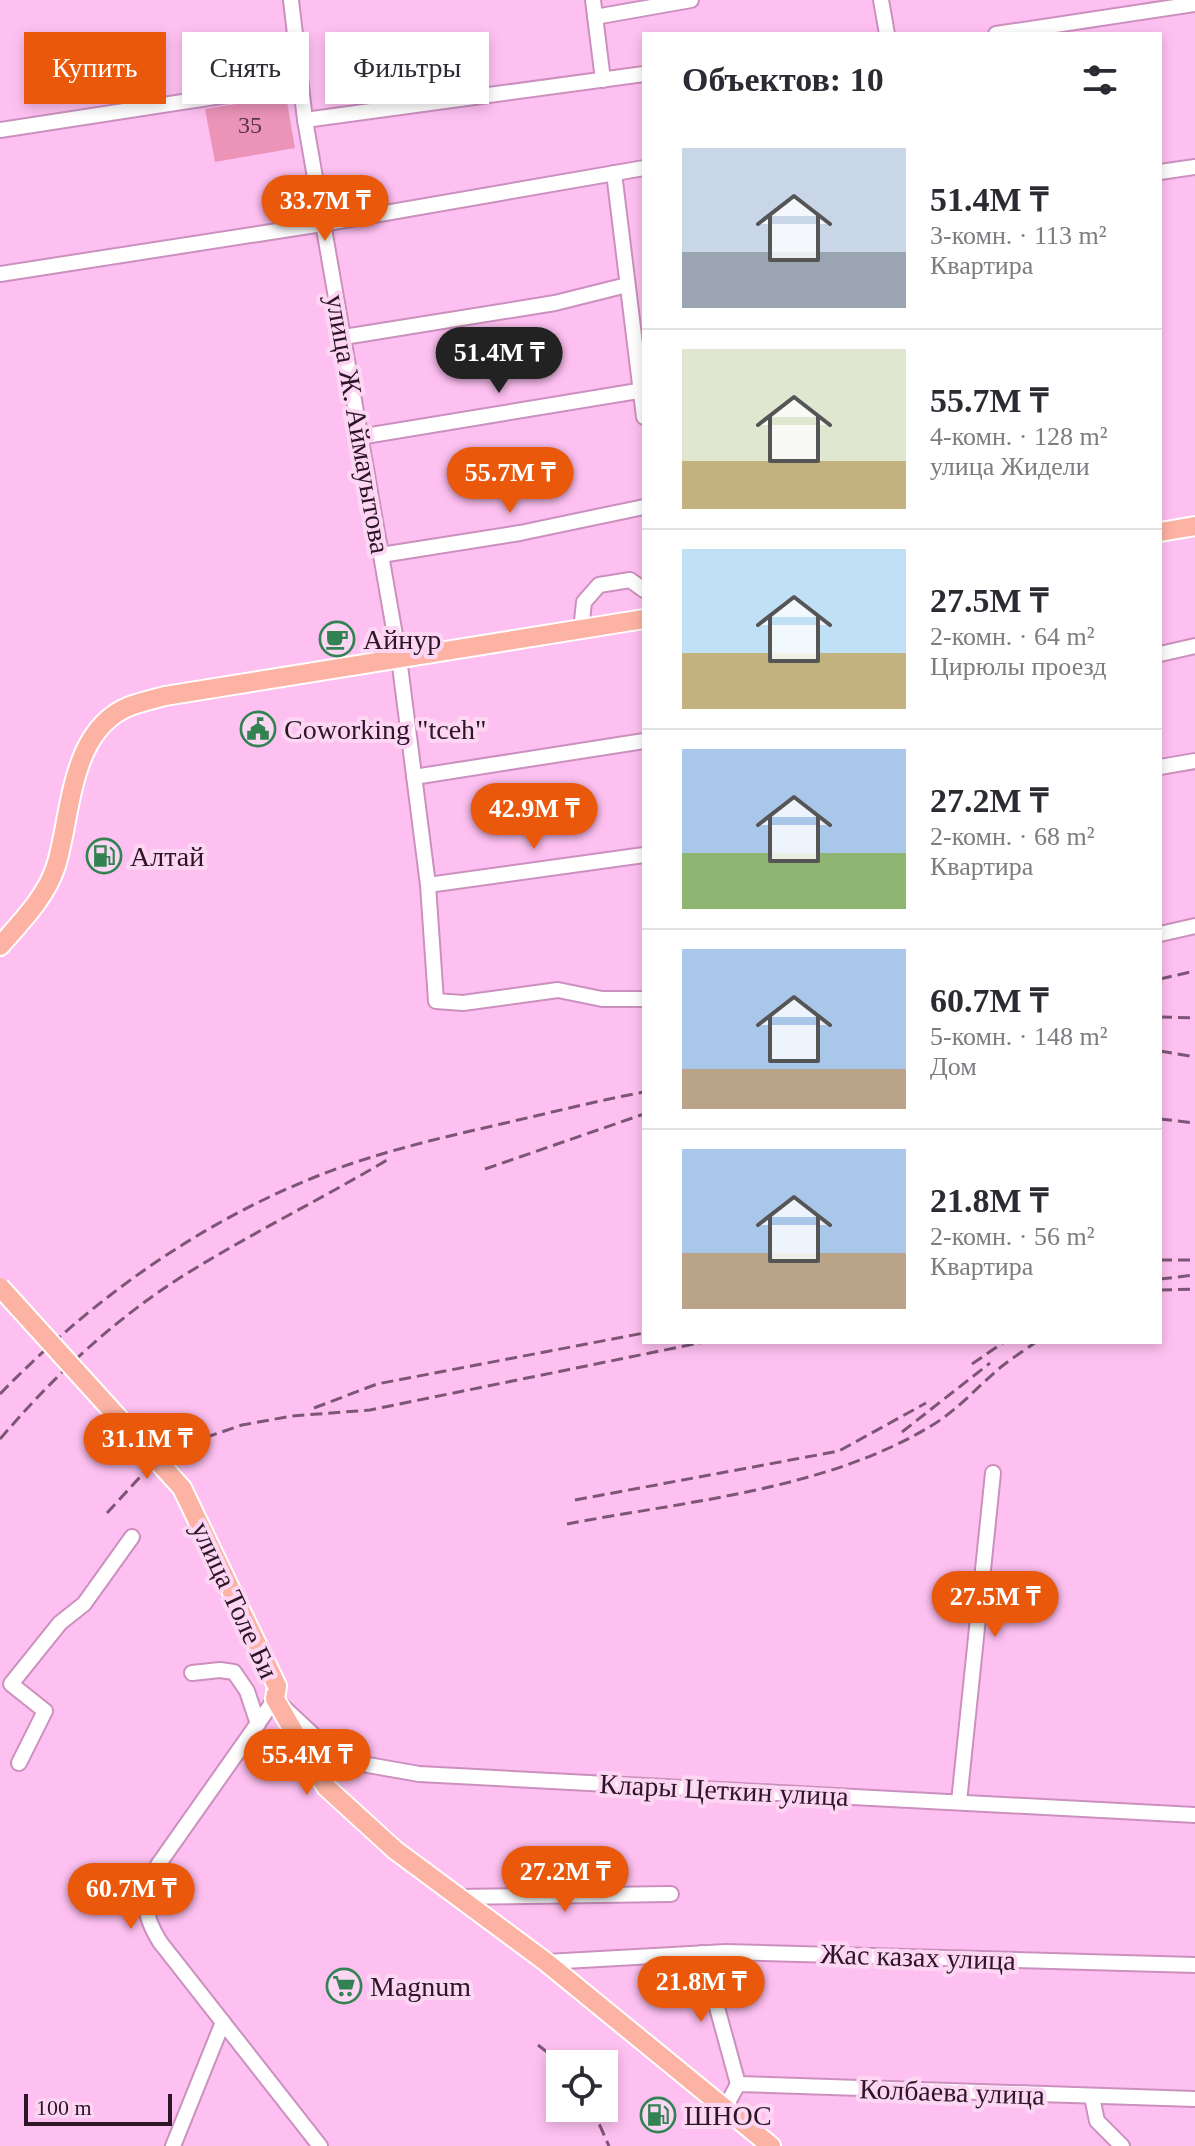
<!DOCTYPE html>
<html lang="ru">
<meta charset="utf-8">
<style>
:root{--surface:#fff;--page:#f2f2f3;--text:#2b2b33;--muted:#7c7c81;--line:#e1e1e2;--accent:#ea580c}
body{margin:0;font-family:Georgia,serif;background:var(--page);color:var(--text);height:100vh;display:flex;flex-direction:column;font-size:30px;white-space:nowrap}
*{box-sizing:border-box;margin:0}
p{font-size:26px;color:var(--muted)}
.icon{flex:none;width:44px;height:44px;fill:none;stroke:currentColor;stroke-width:2;stroke-linecap:round;stroke-linejoin:round}
.map{position:relative;flex:1;overflow:hidden}
.sheet{position:absolute;left:642px;top:32px;width:520px;height:1312px;display:flex;flex-direction:column;background:var(--surface);border-radius:0px;box-shadow:0 4px 12px #0003}
.sheet>*{flex:none}
.hud{position:absolute;left:24px;top:32px;width:498px;height:72px;display:flex;gap:16px}
.fabs{position:absolute;left:546px;top:2050px;display:grid;gap:16px}
.fabs a{display:grid;place-items:center;width:72px;height:72px;border-radius:0px;background:var(--surface);box-shadow:0 4px 12px #0003;font-size:40px}
.scale{position:absolute;left:24px;bottom:20px;width:148px;box-sizing:border-box;padding-left:8px;border:4px solid #2b1527;border-top:0;font-size:22px;line-height:28px;white-space:nowrap;color:#2b1527;-webkit-text-stroke:6px #fdd6f4;paint-order:stroke}
.price{position:absolute;translate:-50% -68px;padding:0 18px;border-radius:28px;background:var(--accent);color:#fff;font-size:26px;line-height:52px;filter:drop-shadow(0 2px 4px #0008)}
.price::after{content:'';position:absolute;left:50%;top:48px;width:24px;height:18px;margin-left:-12px;background:inherit;clip-path:polygon(0 0,100% 0,50% 100%)}
.price.current{background:#222;color:#fff}
ul{padding:0;list-style:none}
li{display:flex;align-items:center;gap:24px;height:200px;padding:0 40px}
li+li{border-top:2px solid var(--line)}
li span{display:grid;place-items:center;flex:none;width:224px;height:160px;border-radius:0px;color:#555}
li>.icon{margin-inline-start:auto}
span .icon{width:96px;height:96px;fill:#fffc;stroke-width:1}
li b{font-size:34px}
h2{display:flex;justify-content:space-between;align-items:center;height:96px;padding:0 40px;font-size:34px}
.tag{padding:0 28px;border-radius:0px;background:var(--surface);box-shadow:0 4px 12px #0003;font-size:28px;line-height:72px}
.tag.current{background:var(--accent);color:#fff}
.map>svg:first-child{display:block}
</style>
<div class="map">
<svg width="1195" height="2146" viewBox="0 0 1195 2146">
<rect width="100%" height="100%" fill="#fec0f1"/>
<polygon fill="#ec94b8" points="286,96 295,148 215,162 205,109"/>
<g fill="none" stroke-linecap="round" stroke-linejoin="round">
<g stroke="#cc90bf" stroke-width="18">
<g id="minor">
<polyline points="291,0 305,120 399,658 428,885 436,1001 463,1003 558,990 602,999 644,999"/>
<polyline points="593,0 603,80"/>
<polyline points="881,0 887,34"/>
<polyline points="595,17 691,0"/>
<polyline points="996,34 1195,4"/>
<polyline points="305,120 644,74"/>
<polyline points="0,130 299,84"/>
<polyline points="1160,172 1195,167"/>
<polyline points="614,173 644,417"/>
<polyline points="0,274 322,224 644,168"/>
<polyline points="344,337 555,303 627,285"/>
<polyline points="359,437 644,390"/>
<polyline points="381,555 520,533 644,507"/>
<polyline points="581,630 584,602 599,585 630,580 644,590"/>
<polyline points="1160,654 1195,646"/>
<polyline points="1160,767 1195,761"/>
<polyline points="414,777 644,741"/>
<polyline points="428,885 644,855"/>
<polyline points="1160,934 1195,926"/>
<polyline points="192,1673 220,1670 234,1672 247,1691 258,1724"/>
<polyline points="19,1763 45,1711 11,1684 60,1623 84,1604 132,1537"/>
<polyline points="959,1802 993,1473"/>
<polyline points="458,1897 671,1894"/>
<polyline points="702,1953 738,2084"/>
<polyline points="546,1962 726,1952 1195,1965"/>
<polyline points="1092,2097 1097,2121 1122,2146"/>
<polyline points="724,2110 738,2084 1195,2099"/>
<polyline points="173,2146 223,2022"/>
<path d="M320,2146l-160,-204c-18,-29 -19,-47 -2,-77l117,-166 48,45 45,21 51,9 776,41"/>
</g>
</g>
<g stroke="#fff" stroke-width="22">
<g id="major">
<polyline points="1160,532 1195,526"/>
<path d="M0,946c21,-24 46,-49 56,-80 16,-52 13,-136 74,-160 11,-4 24,-7 35,-10l479,-77"/>
<polyline points="277,1686 275,1699 326,1787 395,1850 546,1962 771,2146"/>
</g>
</g>
<use href="#minor" stroke="#fff" stroke-width="14"/>
<use href="#major" stroke="#fdb3a3" stroke-width="18"/>
<g stroke="#7c5674" stroke-width="3" stroke-dasharray="12 6" stroke-linecap="butt">
<polyline points="1160,979 1195,971"/>
<polyline points="1160,1017 1195,1018"/>
<polyline points="1160,1051 1195,1057"/>
<polyline points="1160,1119 1195,1123"/>
<polyline points="485,1169 644,1114"/>
<polyline points="1160,1260 1195,1260"/>
<polyline points="1160,1279 1195,1275"/>
<polyline points="1160,1290 1195,1289"/>
<polyline points="972,1364 1004,1342"/>
<path d="M0,1394c91,-94 198,-171 320,-219 59,-23 120,-37 181,-51 48,-11 95,-23 143,-32"/>
<polyline points="314,1408 377,1384 644,1333"/>
<polyline points="902,1432 990,1363"/>
<path d="M0,1439c52,-61 110,-116 178,-160 68,-43 140,-78 209,-119"/>
<polyline points="575,1500 839,1451 926,1403"/>
<polyline points="107,1513 151,1465 201,1439 242,1425 292,1416 370,1410 704,1342"/>
<path d="M567,1524c120,-23 258,-34 364,-98 27,-16 47,-40 70,-59 11,-9 24,-17 35,-25"/>
<polyline points="538,2045 562,2064"/>
<polyline points="592,2108 609,2146"/>
</g>
<g stroke="#fff" stroke-width="22" stroke-linecap="butt">
<polyline id="major-bridge" points="0,1287 182,1488 277,1686"/>
</g>
<use href="#major-bridge" stroke="#fdb3a3" stroke-width="18"/>
</g>
<defs>
<g id="cafe-ring" transform="scale(1.8)"><circle r="9.5" fill="#fdd6f4" stroke="#338253" stroke-width="1.5"/><path d="M-5.5-4.5H6V0H3Q3 3.5 0 3.5H-2.5Q-5.5 3.5-5.5 0ZM3-3.2v2h1.7v-2ZM-6 4.5H4V6H-6Z" fill="#338253"/></g>
<g id="civic-ring" transform="scale(1.8)"><circle r="9.5" fill="#fdd6f4" stroke="#338253" stroke-width="1.5"/><path d="M-.6-6.5H3V-4.5H.6V-3L4-1V1h2V6H-6V1h2V-1L-.6-3ZM-1.2 2.5V6h2.4V2.5Z" fill="#338253"/></g>
<g id="fuel-ring" transform="scale(1.8)"><circle r="9.5" fill="#fdd6f4" stroke="#338253" stroke-width="1.5"/><path d="M-5.5-6h7V0h2V4h1.3V-2.5L3-4.5l.8-.8L6-3V5H2.5V1h-1V6h-7ZM-4.2-4.7v3.2H.2V-4.7Z" fill="#338253"/></g>
<g id="supermarket-ring" transform="scale(1.8)"><circle r="9.5" fill="#fdd6f4" stroke="#338253" stroke-width="1.5"/><path d="M-6-5.5h2.5l.6 2H6L4.5 2H-2.5L-4.4-4H-6ZM-1.5 3.2a1.3 1.3 0 1 0 .1 0ZM3 3.2a1.3 1.3 0 1 0 .1 0Z" fill="#338253"/></g>
</defs>
<g fill-rule="evenodd">
<use href="#cafe-ring" x="337" y="639"/>
<use href="#civic-ring" x="258" y="729"/>
<use href="#fuel-ring" x="104" y="856"/>
<use href="#supermarket-ring" x="344" y="1986"/>
<use href="#fuel-ring" x="658" y="2115"/>
</g>
<g text-anchor="middle" dominant-baseline="central" stroke-width="8" stroke-linejoin="round" paint-order="stroke">
<g font-size="24" fill="#5b354b">
<text x="250" y="125">35</text>
</g>
<g font-size="28" fill="#2b1527" stroke="#fdd6f4">
<text transform="translate(358 424) rotate(80)">улица Ж. Аймауытова</text>
<text transform="translate(235 1600) rotate(65)">улица Толе Би</text>
<text transform="translate(724 1790) rotate(3)">Клары Цеткин улица</text>
<text transform="translate(918 1957) rotate(2)">Жас казах улица</text>
<text transform="translate(952 2092) rotate(2)">Колбаева улица</text>
</g>
<g font-size="28" fill="#2b1527" stroke="#fdd6f4" text-anchor="start">
<text x="363" y="639">Айнур</text>
<text x="284" y="729">Coworking "tceh"</text>
<text x="130" y="856">Алтай</text>
<text x="370" y="1986">Magnum</text>
<text x="684" y="2115">ШНОС</text>
</g>
</g>
</svg>
<div class="fabs">
<a><svg class="icon" aria-label="locate" viewBox="0 0 24 24"><circle cx="12" cy="12" r="6"/><path d="M12 2v4M12 18v4M2 12h4M18 12h4"/></svg></a>
</div>
<div class="scale">100 m</div>
<b class="price" style="left:325px;top:243px">33.7M ₸</b>
<b class="price current" style="left:499px;top:395px">51.4M ₸</b>
<b class="price" style="left:510px;top:515px">55.7M ₸</b>
<b class="price" style="left:534px;top:851px">42.9M ₸</b>
<b class="price" style="left:147px;top:1481px">31.1M ₸</b>
<b class="price" style="left:995px;top:1639px">27.5M ₸</b>
<b class="price" style="left:307px;top:1797px">55.4M ₸</b>
<b class="price" style="left:565px;top:1914px">27.2M ₸</b>
<b class="price" style="left:131px;top:1931px">60.7M ₸</b>
<b class="price" style="left:701px;top:2024px">21.8M ₸</b>
<div class="hud">
<a class="tag current">Купить</a>
<a class="tag">Снять</a>
<a class="tag">Фильтры</a>
</div>
<section class="sheet">
<h2>Объектов: 10<svg class="icon" aria-label="filters" viewBox="0 0 24 24"><path d="M4 7h16M4 17h16"/><circle cx="9" cy="7" r="2"/><circle cx="15" cy="17" r="2"/></svg></h2>
<ul>
<li><span style="background:linear-gradient(#c9d6e8 65%,#9aa5b1 0)"><svg class="icon" aria-label="home" viewBox="0 0 24 24"><path d="M3 11l9-7 9 7M6 9v11h12V9"/></svg></span><div><b>51.4M ₸</b><p>3-комн. · 113 m²</p><p>Квартира</p></div></li>
<li><span style="background:linear-gradient(#dfe7d0 70%,#c2b280 0)"><svg class="icon" aria-label="home" viewBox="0 0 24 24"><path d="M3 11l9-7 9 7M6 9v11h12V9"/></svg></span><div><b>55.7M ₸</b><p>4-комн. · 128 m²</p><p>улица Жидели</p></div></li>
<li><span style="background:linear-gradient(#bfe0f5 65%,#c2b280 0)"><svg class="icon" aria-label="home" viewBox="0 0 24 24"><path d="M3 11l9-7 9 7M6 9v11h12V9"/></svg></span><div><b>27.5M ₸</b><p>2-комн. · 64 m²</p><p>Цирюлы проезд</p></div></li>
<li><span style="background:linear-gradient(#a9c7e8 65%,#8fb573 0)"><svg class="icon" aria-label="home" viewBox="0 0 24 24"><path d="M3 11l9-7 9 7M6 9v11h12V9"/></svg></span><div><b>27.2M ₸</b><p>2-комн. · 68 m²</p><p>Квартира</p></div></li>
<li><span style="background:linear-gradient(#a9c7e8 75%,#b9a48a 0)"><svg class="icon" aria-label="home" viewBox="0 0 24 24"><path d="M3 11l9-7 9 7M6 9v11h12V9"/></svg></span><div><b>60.7M ₸</b><p>5-комн. · 148 m²</p><p>Дом</p></div></li>
<li><span style="background:linear-gradient(#a9c7e8 65%,#b9a48a 0)"><svg class="icon" aria-label="home" viewBox="0 0 24 24"><path d="M3 11l9-7 9 7M6 9v11h12V9"/></svg></span><div><b>21.8M ₸</b><p>2-комн. · 56 m²</p><p>Квартира</p></div></li>
</ul>
</section>
</div>
